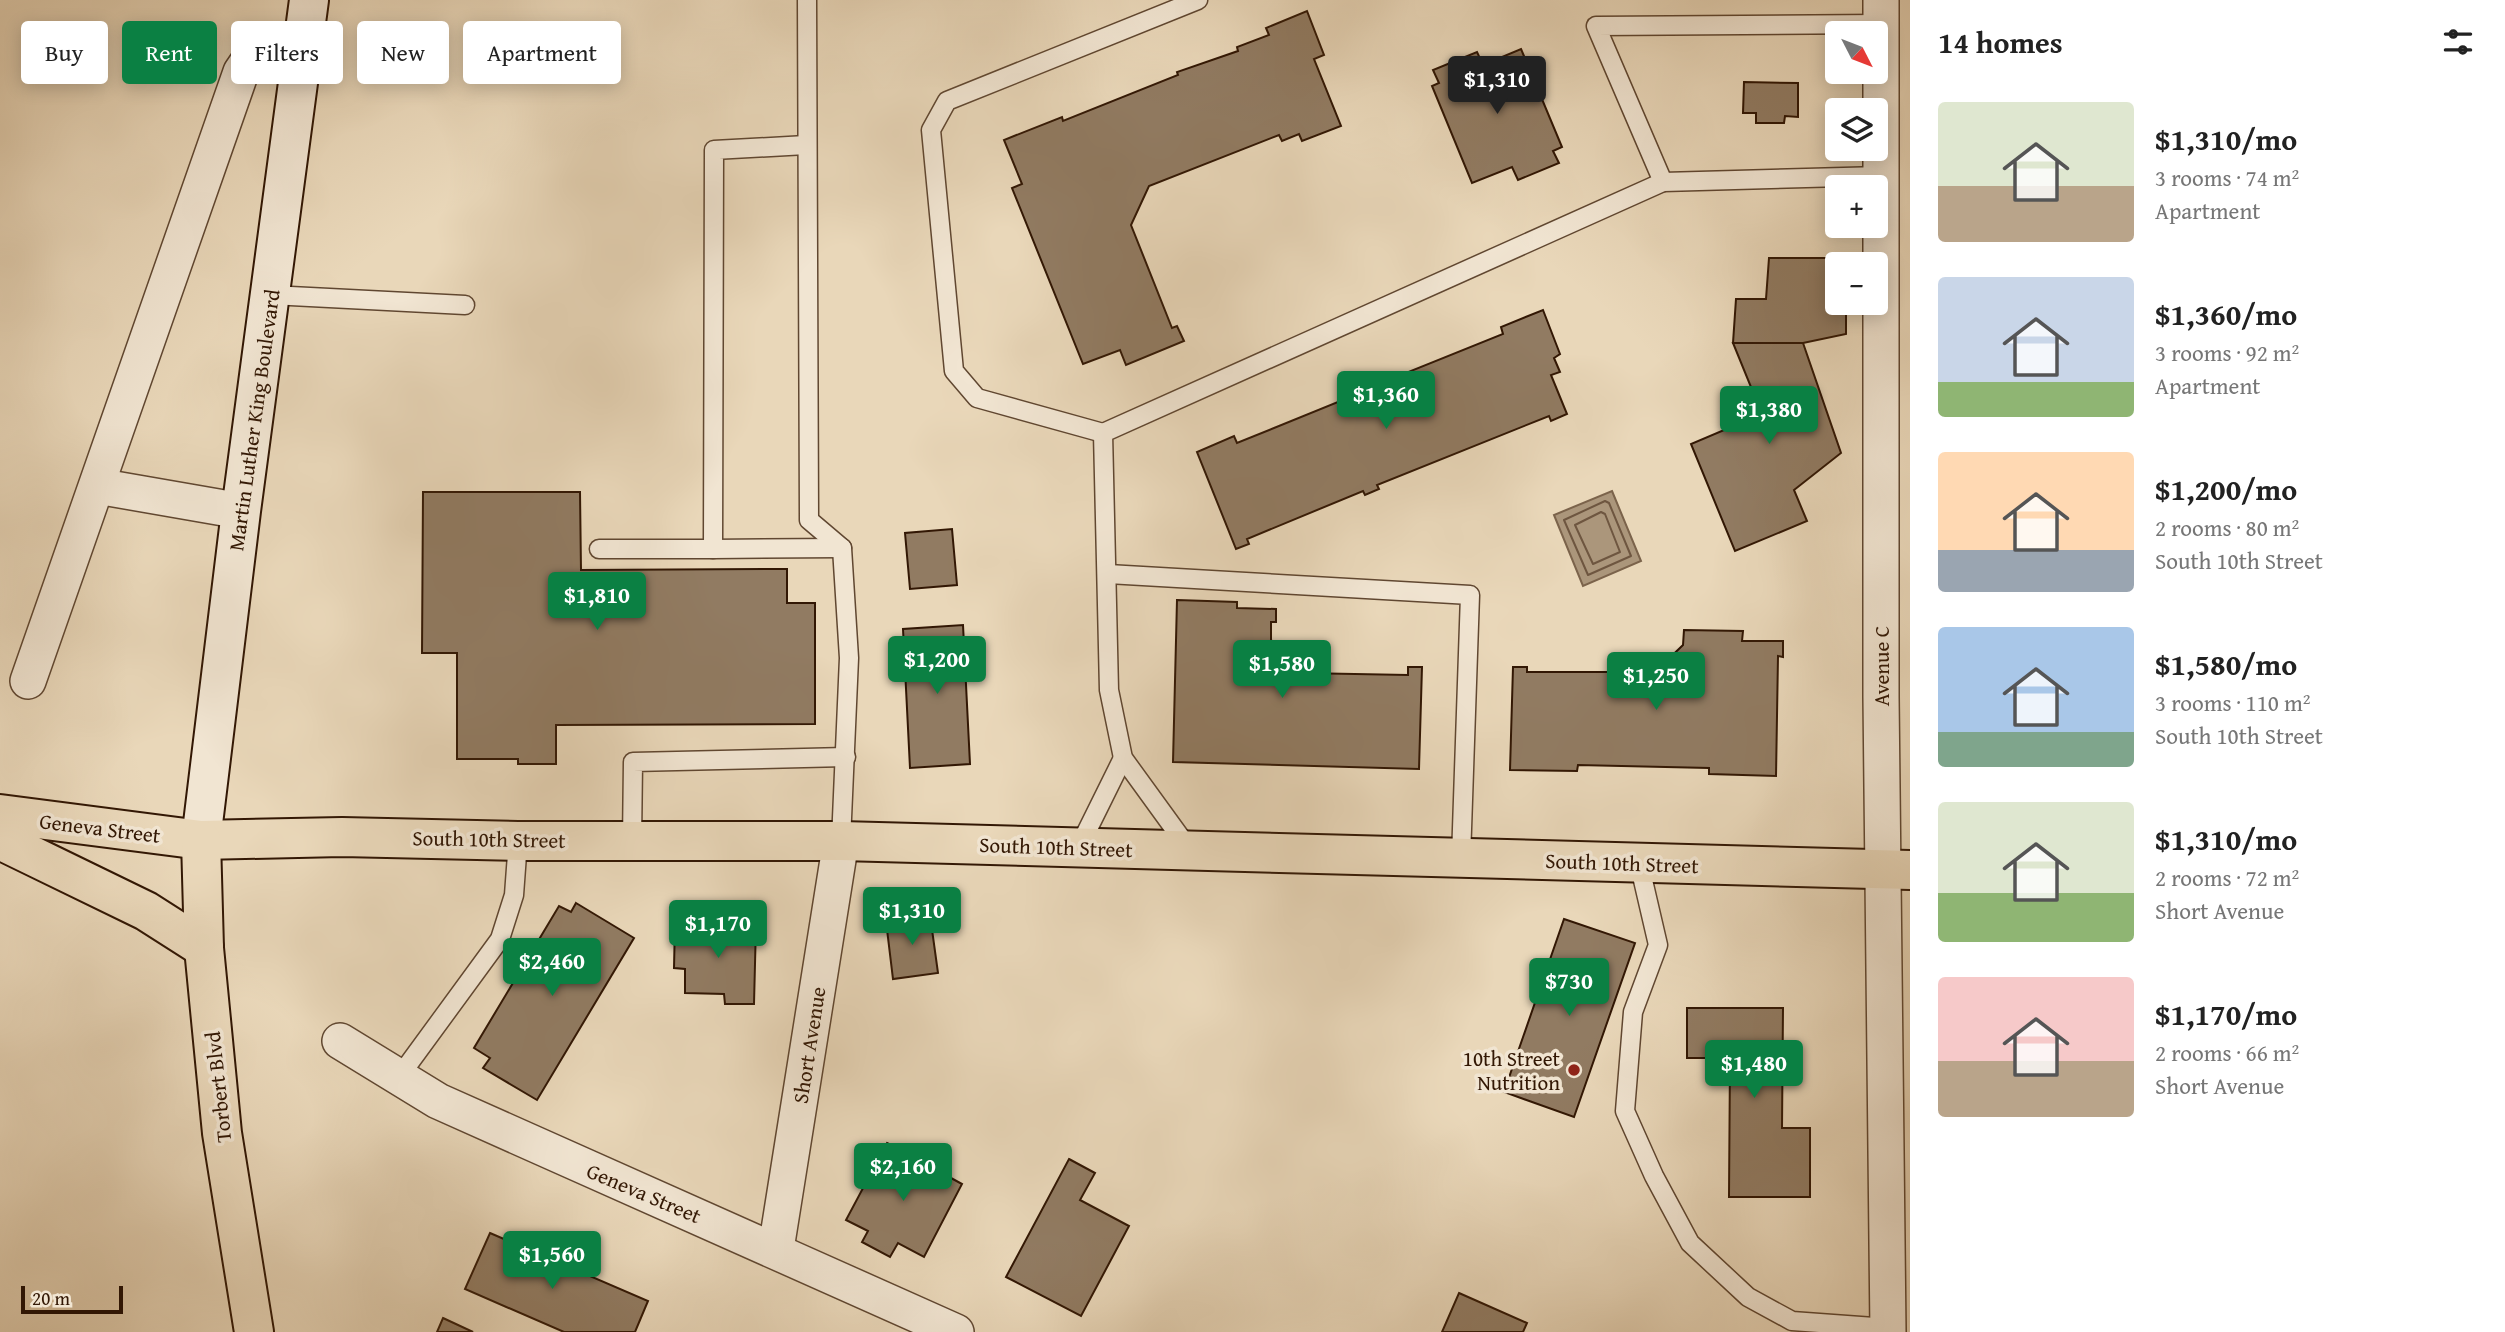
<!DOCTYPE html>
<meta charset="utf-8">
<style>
:root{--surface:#fff;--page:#f6f6f6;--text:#222;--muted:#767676;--accent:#0b8043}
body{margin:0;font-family:"Gentium Book Plus",serif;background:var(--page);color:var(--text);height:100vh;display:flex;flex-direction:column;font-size:26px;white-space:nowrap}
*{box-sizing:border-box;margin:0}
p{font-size:23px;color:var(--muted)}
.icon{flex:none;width:38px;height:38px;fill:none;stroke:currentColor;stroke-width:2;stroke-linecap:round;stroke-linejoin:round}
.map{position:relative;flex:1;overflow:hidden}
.panel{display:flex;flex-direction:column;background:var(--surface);width:595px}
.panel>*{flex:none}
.top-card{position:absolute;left:21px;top:21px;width:665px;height:63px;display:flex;gap:14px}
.needle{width:46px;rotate:132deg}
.buttons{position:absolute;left:1825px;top:21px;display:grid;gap:14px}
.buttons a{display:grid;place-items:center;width:63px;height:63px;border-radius:7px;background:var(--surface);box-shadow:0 4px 18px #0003;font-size:35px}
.scale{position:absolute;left:21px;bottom:18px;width:102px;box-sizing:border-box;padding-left:7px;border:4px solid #321704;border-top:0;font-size:19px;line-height:24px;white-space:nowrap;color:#321704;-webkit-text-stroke:5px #f1e5d2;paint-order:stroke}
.price{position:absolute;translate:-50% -60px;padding:0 16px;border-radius:7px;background:var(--accent);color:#fff;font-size:23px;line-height:46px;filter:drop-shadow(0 2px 4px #0008)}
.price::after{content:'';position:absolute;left:50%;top:42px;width:21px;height:16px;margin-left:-10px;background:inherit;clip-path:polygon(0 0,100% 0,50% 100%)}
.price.current{background:#222;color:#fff}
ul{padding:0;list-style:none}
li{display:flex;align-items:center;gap:21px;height:175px;padding:0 28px}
li span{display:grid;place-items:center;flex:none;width:196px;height:140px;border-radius:7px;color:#555}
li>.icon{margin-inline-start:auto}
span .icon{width:84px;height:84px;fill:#fffc;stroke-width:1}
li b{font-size:30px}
h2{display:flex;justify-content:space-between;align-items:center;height:84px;padding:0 28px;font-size:30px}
.pill{padding:0 24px;border-radius:7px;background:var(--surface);box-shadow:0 4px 18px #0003;font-size:24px;line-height:63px}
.pill.current{background:var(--accent);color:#fff}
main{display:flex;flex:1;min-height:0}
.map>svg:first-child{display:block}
</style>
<main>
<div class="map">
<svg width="1910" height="1332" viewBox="0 0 1910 1332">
<rect width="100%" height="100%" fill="#e9d7b9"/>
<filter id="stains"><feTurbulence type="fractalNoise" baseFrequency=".00286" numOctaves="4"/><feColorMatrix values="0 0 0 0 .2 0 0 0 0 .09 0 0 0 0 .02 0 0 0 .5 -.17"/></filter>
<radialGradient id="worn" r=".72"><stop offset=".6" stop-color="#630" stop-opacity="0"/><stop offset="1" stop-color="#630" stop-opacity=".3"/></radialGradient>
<polygon fill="#ab967b" stroke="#7b634b" stroke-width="2" points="1612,491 1641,561 1583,586 1554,515"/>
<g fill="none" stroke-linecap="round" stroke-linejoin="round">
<g stroke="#6e5640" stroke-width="2">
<polygon points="1605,501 1609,503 1631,556 1588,575 1564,520"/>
<polygon points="1601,512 1605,514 1620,552 1593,564 1575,525"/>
</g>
</g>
<g fill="#917b62" stroke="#321704" stroke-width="2">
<polygon points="1307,11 1324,55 1314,59 1341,126 1302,141 1299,134 1282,141 1279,135 1149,186 1131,225 1172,328 1177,326 1184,341 1126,365 1120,350 1083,364 1012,188 1022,184 1004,140 1062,117 1063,121 1178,75 1177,72 1238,51 1237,47 1269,35 1266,28"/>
<polygon points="1521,49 1562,147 1553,151 1559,163 1518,180 1512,167 1472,183 1432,86 1439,83 1433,70 1477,52 1483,65"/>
<polygon points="1744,82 1798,83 1798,117 1785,116 1784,123 1756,123 1756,113 1743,113"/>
<polygon points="1769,258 1846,258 1846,264 1838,264 1838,303 1846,303 1846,334 1803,343 1733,343 1736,299 1766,299"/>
<polygon points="1543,310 1560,354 1554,358 1560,372 1551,375 1567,414 1551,421 1549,416 1377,485 1379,489 1365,495 1363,491 1247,539 1249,544 1236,549 1197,452 1234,436 1237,443 1343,400 1341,395 1353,390 1354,394 1503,334 1501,327"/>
<polygon points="1733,343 1803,343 1841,453 1794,490 1807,521 1735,551 1691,444 1762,414"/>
<polygon points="423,492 580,492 581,570 787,569 787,603 815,603 815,724 556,725 556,764 518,764 518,759 457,759 457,653 422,653"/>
<polygon points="952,529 957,585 910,589 905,533"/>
<polygon points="1177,600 1237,602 1237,608 1276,609 1276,622 1271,622 1271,640 1301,673 1408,675 1408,667 1422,667 1419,769 1173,762"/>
<polygon points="963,625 970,764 910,768 903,629"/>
<polygon points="1684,630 1743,631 1742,641 1783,641 1783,657 1778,656 1776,776 1709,774 1709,768 1578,765 1577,771 1510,770 1513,667 1527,667 1527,672 1655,672 1683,645"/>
<polygon points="576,903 634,938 537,1100 483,1068 490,1058 474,1048 559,906 571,912"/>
<polygon points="930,915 938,973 893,979 886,921"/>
<polygon points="1564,919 1635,943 1574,1117 1504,1092"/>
<polygon points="675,923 756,924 754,1004 725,1004 724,994 685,993 685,969 674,968"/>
<polygon points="1687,1008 1783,1008 1782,1128 1810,1128 1810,1197 1729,1197 1730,1058 1687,1058"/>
<polygon points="887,1143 962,1184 924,1257 898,1243 890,1257 862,1242 868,1231 846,1220"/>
<polygon points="1069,1159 1095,1173 1080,1200 1129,1226 1081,1316 1006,1277"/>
<polygon points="490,1233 648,1301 635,1332 564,1332 465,1289"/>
<polygon points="1459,1293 1527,1323 1523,1332 1442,1332"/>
<polygon points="443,1318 473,1332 437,1332"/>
</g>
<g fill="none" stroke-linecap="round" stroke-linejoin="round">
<g stroke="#604731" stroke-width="21">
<g id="service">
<polyline points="807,0 809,520 842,548 849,658 841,841"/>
<polyline points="1663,182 1596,26 1881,24"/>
<polyline points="271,295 465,305"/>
<polyline points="1103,433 977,398 954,371 931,130 947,101 1198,0"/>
<polyline points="599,549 713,549 714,150 806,145"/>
<polyline points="713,549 842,548"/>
<polyline points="1108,574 1470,595 1461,858"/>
<polyline points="632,841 633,762 846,757"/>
<polyline points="1079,847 1123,758"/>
<polyline points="1189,849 1123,758 1109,690 1103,433 1663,182 1881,176"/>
<polyline points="1639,863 1658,945 1633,1012 1625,1111 1654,1176 1690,1243 1748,1297 1792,1321 1888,1328"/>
<polyline points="399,1077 500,939 514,895 518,841"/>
</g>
</g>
<g stroke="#604731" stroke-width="38">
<g id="minor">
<polyline points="1881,0 1881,697 1888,1332"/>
<polyline points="97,486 241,511"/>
<polyline points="28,681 241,72 256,50 306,37"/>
<polyline points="340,1041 438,1101 956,1332"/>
<polyline points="776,1249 841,841"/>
</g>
</g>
<g stroke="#321704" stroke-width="42">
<polyline id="secondary" points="201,840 241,511 309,0"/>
</g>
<g stroke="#321704" stroke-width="42">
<g id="primary">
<polyline points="0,814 201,840 342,837 518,841 841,841 1910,870"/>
<polyline points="0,840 146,911 204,948"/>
<polyline points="201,840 204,948 222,1133 254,1332"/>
</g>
</g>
<use href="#service" stroke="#f1e5d2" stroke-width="18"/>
<use href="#minor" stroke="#f1e5d2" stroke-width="35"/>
<use href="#secondary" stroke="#f1e5d2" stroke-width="38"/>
<use href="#primary" stroke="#e9d7b9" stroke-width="38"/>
</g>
<circle fill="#8f2418" stroke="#f1e5d2" stroke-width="2.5" cx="1574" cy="1070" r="7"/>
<g text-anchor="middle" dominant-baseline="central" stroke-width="7" stroke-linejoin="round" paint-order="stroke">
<g font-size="21" fill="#321704" stroke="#f1e5d2">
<text transform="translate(254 420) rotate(-82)">Martin Luther King Boulevard</text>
<text transform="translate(1881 666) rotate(-90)">Avenue C</text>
<text transform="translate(100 828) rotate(7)">Geneva Street</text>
<text transform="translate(489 839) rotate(1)">South 10th Street</text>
<text transform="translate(1056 847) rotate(2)">South 10th Street</text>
<text transform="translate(1622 863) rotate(2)">South 10th Street</text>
<text transform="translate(809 1045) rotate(-81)">Short Avenue</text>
<text transform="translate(218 1087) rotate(-96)">Torbert Blvd</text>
<text transform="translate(644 1193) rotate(23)">Geneva Street</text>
</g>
<g font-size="21" fill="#321704" stroke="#f1e5d2" text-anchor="end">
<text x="1560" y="1058">10th Street<tspan x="1560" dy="24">Nutrition</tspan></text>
</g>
</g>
<rect width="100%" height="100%" filter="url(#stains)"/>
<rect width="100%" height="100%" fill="url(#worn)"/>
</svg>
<div class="buttons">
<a><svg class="needle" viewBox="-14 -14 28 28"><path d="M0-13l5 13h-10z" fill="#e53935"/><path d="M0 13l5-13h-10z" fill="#767676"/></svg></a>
<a><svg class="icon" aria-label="layers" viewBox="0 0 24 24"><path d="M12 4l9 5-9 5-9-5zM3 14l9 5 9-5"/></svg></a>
<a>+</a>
<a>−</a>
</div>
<div class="scale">20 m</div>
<b class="price current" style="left:1497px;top:116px">$1,310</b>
<b class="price" style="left:1386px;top:431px">$1,360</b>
<b class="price" style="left:1769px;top:446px">$1,380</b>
<b class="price" style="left:597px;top:632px">$1,810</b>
<b class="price" style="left:937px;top:696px">$1,200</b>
<b class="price" style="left:1282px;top:700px">$1,580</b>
<b class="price" style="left:1656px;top:712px">$1,250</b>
<b class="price" style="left:912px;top:947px">$1,310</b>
<b class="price" style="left:718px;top:960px">$1,170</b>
<b class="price" style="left:552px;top:998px">$2,460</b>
<b class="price" style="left:1569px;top:1018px">$730</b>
<b class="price" style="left:1754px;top:1100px">$1,480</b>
<b class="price" style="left:903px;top:1203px">$2,160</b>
<b class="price" style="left:552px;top:1291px">$1,560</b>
<div class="top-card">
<a class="pill">Buy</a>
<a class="pill current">Rent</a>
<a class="pill">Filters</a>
<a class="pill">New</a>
<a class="pill">Apartment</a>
</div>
</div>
<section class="panel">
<h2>14 homes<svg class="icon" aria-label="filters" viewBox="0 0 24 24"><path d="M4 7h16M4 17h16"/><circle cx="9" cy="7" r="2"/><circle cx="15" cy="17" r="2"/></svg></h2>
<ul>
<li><span style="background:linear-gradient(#dfe7d0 60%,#b9a48a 0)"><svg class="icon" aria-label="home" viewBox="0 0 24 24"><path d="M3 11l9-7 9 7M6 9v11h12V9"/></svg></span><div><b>$1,310/mo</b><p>3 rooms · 74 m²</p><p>Apartment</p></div></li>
<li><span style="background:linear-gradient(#c9d6e8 75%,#8fb573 0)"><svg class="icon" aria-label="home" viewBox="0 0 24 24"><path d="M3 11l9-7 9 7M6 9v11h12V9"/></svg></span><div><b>$1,360/mo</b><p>3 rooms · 92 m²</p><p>Apartment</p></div></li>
<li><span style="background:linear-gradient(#ffd9b3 70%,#9aa5b1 0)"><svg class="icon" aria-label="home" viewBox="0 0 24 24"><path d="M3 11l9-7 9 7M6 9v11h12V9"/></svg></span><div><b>$1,200/mo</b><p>2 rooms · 80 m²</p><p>South 10th Street</p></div></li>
<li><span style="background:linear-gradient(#a9c7e8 75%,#7fa58c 0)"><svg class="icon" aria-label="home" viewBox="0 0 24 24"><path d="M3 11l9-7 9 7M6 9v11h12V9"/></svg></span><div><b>$1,580/mo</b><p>3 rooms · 110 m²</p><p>South 10th Street</p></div></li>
<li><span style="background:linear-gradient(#dfe7d0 65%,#8fb573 0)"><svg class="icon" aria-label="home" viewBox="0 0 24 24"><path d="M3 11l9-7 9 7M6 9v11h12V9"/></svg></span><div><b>$1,310/mo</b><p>2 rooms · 72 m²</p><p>Short Avenue</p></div></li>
<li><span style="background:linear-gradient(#f6c9c9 60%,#b9a48a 0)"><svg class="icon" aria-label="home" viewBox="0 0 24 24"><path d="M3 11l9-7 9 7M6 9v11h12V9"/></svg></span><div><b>$1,170/mo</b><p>2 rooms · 66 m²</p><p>Short Avenue</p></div></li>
</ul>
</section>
</main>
